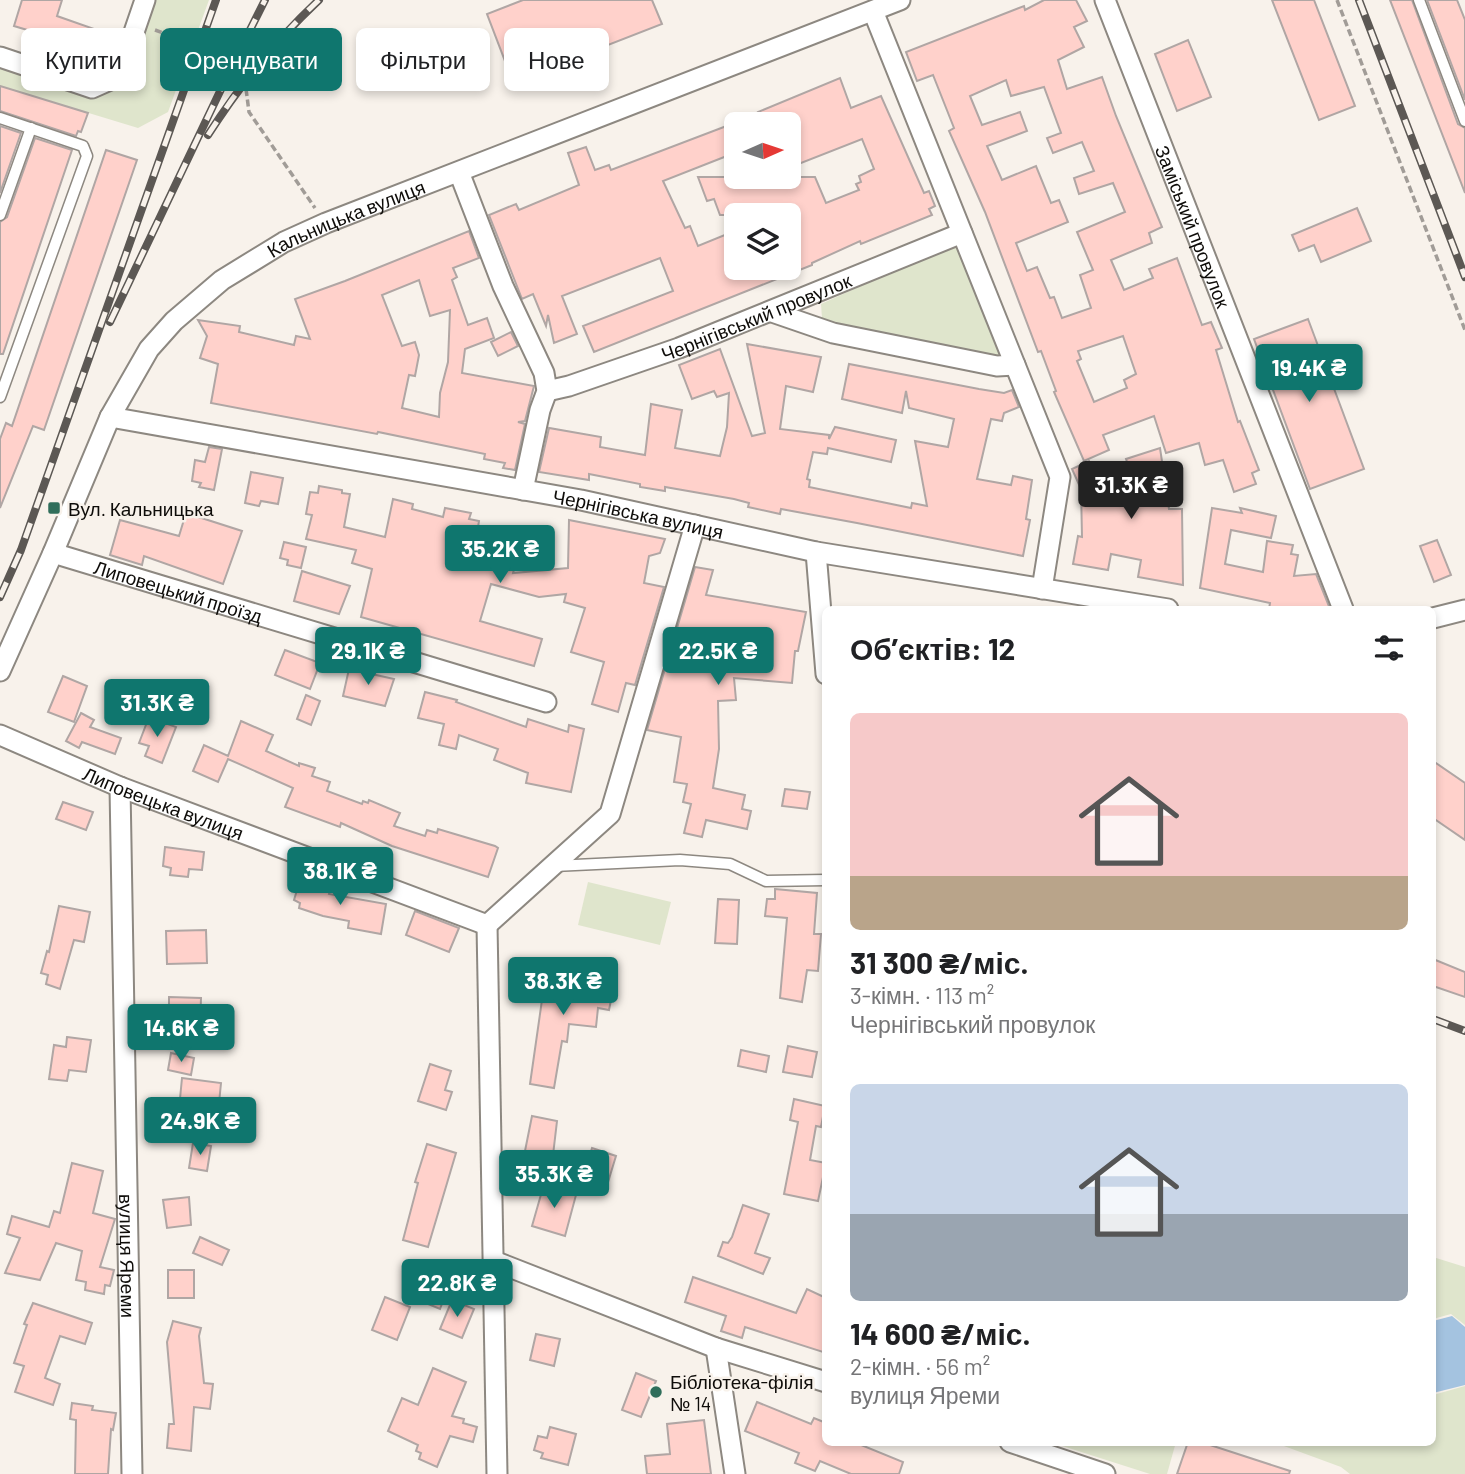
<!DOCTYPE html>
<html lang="uk">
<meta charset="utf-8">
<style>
:root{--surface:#fff;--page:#f6f6f6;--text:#202124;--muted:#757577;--accent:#0f766e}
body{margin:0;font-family:Barlow,sans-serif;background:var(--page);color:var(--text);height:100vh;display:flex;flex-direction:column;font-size:26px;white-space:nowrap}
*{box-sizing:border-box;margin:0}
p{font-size:23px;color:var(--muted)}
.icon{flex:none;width:38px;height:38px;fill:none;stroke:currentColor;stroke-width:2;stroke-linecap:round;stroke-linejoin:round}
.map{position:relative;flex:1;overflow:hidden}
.sheet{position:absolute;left:822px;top:606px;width:614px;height:840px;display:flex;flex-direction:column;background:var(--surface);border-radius:10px;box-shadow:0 4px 10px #0003}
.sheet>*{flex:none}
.banner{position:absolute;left:21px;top:28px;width:665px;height:63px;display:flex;gap:14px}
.needle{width:46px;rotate:87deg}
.buttons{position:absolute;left:724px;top:112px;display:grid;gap:14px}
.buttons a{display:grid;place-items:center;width:77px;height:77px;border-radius:10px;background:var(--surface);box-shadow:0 4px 10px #0003;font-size:35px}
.price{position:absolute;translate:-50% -60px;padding:0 16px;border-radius:7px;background:var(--accent);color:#fff;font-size:23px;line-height:46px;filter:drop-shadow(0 2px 4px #0008)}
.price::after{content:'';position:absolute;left:50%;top:42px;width:21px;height:16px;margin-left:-10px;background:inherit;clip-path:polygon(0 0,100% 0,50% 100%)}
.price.on{background:#222;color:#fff}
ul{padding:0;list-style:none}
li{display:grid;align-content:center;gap:14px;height:371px;padding:0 28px}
li span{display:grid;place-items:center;height:217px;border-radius:10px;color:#555}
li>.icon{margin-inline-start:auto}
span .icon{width:126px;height:126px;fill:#fffc;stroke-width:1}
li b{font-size:30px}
h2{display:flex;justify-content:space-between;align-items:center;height:84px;padding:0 28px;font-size:30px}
.pill{padding:0 24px;border-radius:10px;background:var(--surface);box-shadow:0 4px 10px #0003;font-size:24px;line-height:63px}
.pill.on{background:var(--accent);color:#fff}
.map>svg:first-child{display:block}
</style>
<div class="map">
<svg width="1465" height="1474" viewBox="0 0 1465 1474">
<rect width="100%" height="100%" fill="#f8f2eb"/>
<g fill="#dfe5cc">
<polygon points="150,0 209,0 168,112 138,128 0,86 0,63 91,92 123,80"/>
<polygon points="956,243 1005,359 837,328 822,318 821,304"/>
<polygon points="588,882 671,902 660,945 578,925"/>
<polygon points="1433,1257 1465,1267 1465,1325 1451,1314 1433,1319"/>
<polygon points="1465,1386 1465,1474 1350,1474 1341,1467 1273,1442 1433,1442 1433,1395"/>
<polygon points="1050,1442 1176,1442 1167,1474 1150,1474"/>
</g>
<polygon fill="#a4c3e0" points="1452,1316 1465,1327 1465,1385 1433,1393 1433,1321"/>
<g fill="#ffd1cb" stroke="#b0a6a4" stroke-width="2" fill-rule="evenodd">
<polygon points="22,0 62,0 57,16 100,31 90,62 50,49 54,38 14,26"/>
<polygon points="523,0 652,0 662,24 513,82 487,14"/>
<path d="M1044,0h32l11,21 -13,6 10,20 -26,13 9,29 35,-12 14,39 46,111 -13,6 3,10 -41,17 13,30 29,-12 -4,-9 28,-11 25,67 9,-3 11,26 -6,2 22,72 2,-1 19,49 -7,3 4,11 -22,8 -11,-32 -18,5 -6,-22 -33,10 -12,-37 -51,19 6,15 -25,11 -30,-69 2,-1 -15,-40 -3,1 -53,-140 -36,-81 5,-3 -21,-53 -16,6 -11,-29 118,-46 1,4zM1006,80l5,16 33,-9 17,46 -14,5 6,15 29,-11 12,29 -20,7 5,16 34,-11 12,29 -48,20 16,38 -13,5 11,33 -29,10 -8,-21 -4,1 -13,-31 -10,4 -11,-28 52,-21 -9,-22 -8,3 -15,-37 -34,14 -15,-34 40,-15 -7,-19 -38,13 -12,-29zM1123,336l13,38 -12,6 3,8 -33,14 -17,-41 4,-2 -3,-8z"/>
<polygon points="1272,0 1314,0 1355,106 1319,120"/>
<polygon points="1390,0 1412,0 1458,124 1465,128 1465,193"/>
<polygon points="1427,0 1457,0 1465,20 1465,100"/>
<polygon points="1188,40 1211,97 1177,111 1155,54"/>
<polygon points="840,78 851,108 881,96 924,193 929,191 935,206 929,209 932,215 861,244 860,241 812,263 812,265 594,352 583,326 673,291 660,258 562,296 577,334 554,343 548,315 546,326 533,294 522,299 489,215 516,204 519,210 579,185 568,153 586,147 595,170 609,165 611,170 737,122 737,152 663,181 685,228 690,226 698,246 737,230 737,268 789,268 789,207 769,215 720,215 714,199 707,201 698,177 815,177 826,203 859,190 856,184 861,182 859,176 874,169 862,139 796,165 789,147 789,124 763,124 758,112"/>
<polygon points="0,86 88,113 81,132 78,131 76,136 0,111"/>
<polygon points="0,126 21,133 0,193"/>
<polygon points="35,138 72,150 3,354 0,354 0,222 7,217"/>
<polygon points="106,150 137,160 44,430 33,426 0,508 0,439 6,423 12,426"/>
<polygon points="1357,208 1371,241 1321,262 1314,245 1299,251 1292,235"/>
<path d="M469,231l10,27 -26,10 4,9 -5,3 16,45 19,-7 7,20 -29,11 -3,24 72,13 -9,35 -7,1 7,2 -10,46 -12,-2 2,-5 -21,-4 1,-5 -107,-22 -1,2 -166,-31 7,-39 -18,-6 7,-22 -9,-16 42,6 -1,6 55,13 2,-9 14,3 -15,-40 50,-18zM419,280l11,36 20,-6 -2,52 -8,31 -1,24 -37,-9 7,-33 6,1 4,-21 -4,-13 -13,4 -20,-51z"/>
<polygon points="1308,319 1364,469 1310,489 1254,339"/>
<polygon points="511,332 518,346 498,356 491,342"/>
<polygon points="747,344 821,357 813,392 786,386 780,429 829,435 829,439 835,427 896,440 891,462 828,448 827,454 813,452 807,479 810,480 809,487 911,508 912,503 927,506 915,441 948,447 954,419 909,408 906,391 902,413 842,399 849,364 979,389 1004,393 1012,390 1019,407 1004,413 1002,421 991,419 977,479 1011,485 1013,476 1032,480 1026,519 1030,520 1023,556 857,523 781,509 780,514 748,507 749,503 734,499 665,487 665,491 640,487 640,484 589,474 589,480 539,472 549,428 601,437 600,447 645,455 651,404 682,410 675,448 720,456 727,427 729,393 717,397 714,391 692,399 679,365 720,349 752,436 765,433"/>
<polygon points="209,447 222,449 214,490 199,487 201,483 192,481 195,460 205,462"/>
<polygon points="1160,448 1169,509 1182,509 1183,585 1138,577 1141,560 1111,554 1108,570 1073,564 1078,536 1082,537 1081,489 1072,469 1089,461 1099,483 1134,482 1126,459"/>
<polygon points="251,472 283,478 278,504 261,501 259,506 245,503"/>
<polygon points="319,486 342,490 342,493 350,494 344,527 385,537 393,499 413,504 412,509 443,517 445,508 471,513 469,519 479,521 475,545 518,556 513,573 568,568 569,520 665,539 660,553 649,556 644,583 664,587 635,685 626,683 618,712 592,704 604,662 571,652 585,608 564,602 566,594 539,597 491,584 480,621 542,639 534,666 361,617 372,569 352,563 356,550 306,539 312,515 306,514 310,492 318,493"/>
<polygon points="1212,508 1242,513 1240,508 1276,516 1271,538 1231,530 1225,564 1263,572 1267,541 1293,545 1291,554 1298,555 1294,576 1316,574 1330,609 1269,609 1270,603 1200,588"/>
<polygon points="186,513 242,531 223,584 144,556 142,565 110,555 120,520 179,536"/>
<polygon points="1437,540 1451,575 1434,582 1420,546"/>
<polygon points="284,542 306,547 301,568 287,565 288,560 280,558"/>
<polygon points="695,567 713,570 706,595 806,612 798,651 795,651 792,683 734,678 736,700 718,701 719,749 713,788 745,795 742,809 751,811 747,829 706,820 702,837 684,833 691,804 683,802 687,784 674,782 681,737 647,730"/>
<polygon points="302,571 350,586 339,614 294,601"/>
<polygon points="285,650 320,663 310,689 275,675"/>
<polygon points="349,669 394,679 385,706 343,696"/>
<polygon points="63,676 87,686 74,722 48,712"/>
<polygon points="425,692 457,700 456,702 526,727 528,719 568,732 569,725 584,729 571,792 526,783 528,773 494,760 498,749 459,735 456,749 439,745 444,724 418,718"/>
<polygon points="306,695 320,701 311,725 297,719"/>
<polygon points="81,713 94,720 90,727 121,738 115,754 82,742 79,748 66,741"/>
<polygon points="149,717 176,727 162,763 145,756 149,746 139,743"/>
<polygon points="241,721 273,735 266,751 299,766 299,763 315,768 312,776 330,782 327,791 362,804 363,801 368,803 369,800 400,813 394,826 425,836 427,830 437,833 438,829 495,846 498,848 488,877 392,846 341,823 340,827 285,807 293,788 228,759 218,782 193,771 204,745 228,756"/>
<polygon points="1433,761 1465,783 1465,840 1433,818"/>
<polygon points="785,789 810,792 807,809 782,806"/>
<polygon points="63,802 93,812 86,830 56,819"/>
<polygon points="165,847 204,852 202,870 189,869 188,877 170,875 171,868 163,866"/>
<polygon points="301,877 331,887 329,894 386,904 381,934 348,928 349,921 323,916 299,908 300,903 294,900"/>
<polygon points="775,889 817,893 814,934 821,934 818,971 807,970 802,1002 780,998 787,918 765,916 767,899 775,899"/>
<polygon points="718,899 739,900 737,944 715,943"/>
<polygon points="59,906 90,912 84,942 74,940 60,989 46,984 48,975 41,973 47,951 49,952"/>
<polygon points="415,911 459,928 449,952 406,935"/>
<polygon points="206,930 207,963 167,964 166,931"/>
<polygon points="1433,959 1465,972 1465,997 1433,986"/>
<polygon points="543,966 592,978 590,986 613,990 609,1010 598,1008 596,1027 569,1024 567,1042 562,1041 554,1088 530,1084 543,993 537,992"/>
<polygon points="169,997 201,998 200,1027 169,1027"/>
<polygon points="67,1037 91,1040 86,1072 69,1070 67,1081 49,1079 54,1045 66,1047"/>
<polygon points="788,1046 817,1052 812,1077 783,1072"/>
<polygon points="741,1050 769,1056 766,1072 738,1066"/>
<polygon points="171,1053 194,1058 191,1075 168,1070"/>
<polygon points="430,1064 451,1071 445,1090 452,1092 446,1110 418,1101"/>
<polygon points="182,1078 221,1083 218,1113 179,1109"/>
<polygon points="794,1099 825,1106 821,1127 816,1126 810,1160 826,1163 818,1201 784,1194 798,1122 790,1120"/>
<polygon points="532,1116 557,1121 551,1172 516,1169 517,1151 525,1151"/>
<polygon points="193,1143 211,1146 207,1171 189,1168"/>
<polygon points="427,1144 456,1153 428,1247 403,1240 418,1183 415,1182"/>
<polygon points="592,1148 616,1156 605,1192 581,1185"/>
<polygon points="72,1163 103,1171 93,1213 115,1219 100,1267 114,1270 110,1286 105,1285 104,1294 85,1290 86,1282 76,1280 82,1251 56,1243 40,1280 5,1273 20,1238 7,1234 12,1216 49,1227 54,1211 60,1213"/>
<polygon points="544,1184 576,1195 565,1236 532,1226"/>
<polygon points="189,1197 191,1225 167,1228 163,1200"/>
<polygon points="743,1205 769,1214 755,1253 770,1258 763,1274 718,1256 723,1242 728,1243 732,1237"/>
<polygon points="200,1237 229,1250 222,1265 193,1253"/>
<polygon points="429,1268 452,1277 440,1309 416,1299"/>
<rect x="168" y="1270" width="26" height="28"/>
<polygon points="693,1277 796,1313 807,1289 826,1298 826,1353 745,1327 742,1338 721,1331 726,1316 685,1302"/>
<polygon points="385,1297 410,1307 397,1340 372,1330"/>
<polygon points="452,1300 474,1309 462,1338 440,1329"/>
<polygon points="33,1303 92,1323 85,1344 60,1336 45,1378 60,1384 53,1405 15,1392 24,1366 14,1363 27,1325 24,1324"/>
<polygon points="173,1321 201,1328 199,1336 204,1383 213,1384 210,1409 194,1407 191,1451 167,1448 169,1424 174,1424 167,1342"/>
<polygon points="536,1334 560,1339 554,1366 530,1360"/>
<polygon points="433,1368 466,1382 452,1416 464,1419 463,1423 477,1427 473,1442 450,1436 437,1467 419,1459 421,1453 416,1451 418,1445 388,1431 402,1398 418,1405"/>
<polygon points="636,1373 656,1381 641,1417 622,1410"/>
<polygon points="757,1402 811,1424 814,1418 826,1423 826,1442 854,1442 903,1462 899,1474 851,1474 820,1461 815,1471 795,1463 799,1453 745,1431"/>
<polygon points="72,1403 93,1406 92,1410 116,1413 113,1430 111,1429 108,1474 75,1474 76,1420 70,1419"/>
<polygon points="704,1420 711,1474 647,1474 645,1456 670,1454 667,1424"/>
<polygon points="550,1427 576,1434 568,1465 541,1458 543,1453 534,1450 538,1436 547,1438"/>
<polygon points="1188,1442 1201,1442 1290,1471 1289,1474 1177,1474"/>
</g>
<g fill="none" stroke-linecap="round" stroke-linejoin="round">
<g stroke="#8d8881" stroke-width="13">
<g id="lane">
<polyline points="1419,0 1465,121"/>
<polyline points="0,118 83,146 87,156 0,397"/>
<polyline points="0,215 31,128"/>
<polyline points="554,866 680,860 730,864 766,881 826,880"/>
</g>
</g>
<g stroke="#8d8881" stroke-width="23">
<g id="street">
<path id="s1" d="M1105,0l238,609"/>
<polyline points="873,11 1060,477 1042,589"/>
<polyline points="0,57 92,88 119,76 145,0"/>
<polyline points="459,172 503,286 544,373 547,391 540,410 523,490"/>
<polyline points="772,312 833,333 997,366 1015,365"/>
<path id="s2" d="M547,391l22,-5 110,-38 283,-115"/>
<path id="s3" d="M110,417l471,83 235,52 352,57"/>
<polyline points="816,552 826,674"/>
<path id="s4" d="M53,553l493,149"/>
<polyline points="1433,618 1465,610"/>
<path id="s5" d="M0,671l53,-118 57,-136 39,-68 25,-28 48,-41 62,-38 42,-19 574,-223"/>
<path id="s6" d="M0,735l120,52 367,138"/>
<path id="s7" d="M120,787l12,687"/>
<polyline points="487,925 497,1474"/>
<polyline points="487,925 610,814 695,525"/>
<polyline points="494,1261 716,1348 826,1382"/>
<polyline points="716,1348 735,1474"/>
<polyline points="1010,1442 1105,1474"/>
</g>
</g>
<g stroke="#a19c97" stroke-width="3.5" stroke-dasharray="7 3.5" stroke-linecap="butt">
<polyline points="1337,0 1465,330"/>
<polyline points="155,30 199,46 234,62 238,67 245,81 249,112 315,208"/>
</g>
<use href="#lane" stroke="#fff" stroke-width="10"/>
<use href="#street" stroke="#fff" stroke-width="19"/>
<g stroke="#5c5854" stroke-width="8">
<g id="rail">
<polyline points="1359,0 1465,277"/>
<path d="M208,135c32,-50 68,-95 111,-135"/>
<polyline points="110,322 234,62 265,0"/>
<polyline points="0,597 21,550 216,0"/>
<polyline points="1433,1019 1465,1031"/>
</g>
</g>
<use href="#rail" stroke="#f8f2eb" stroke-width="5" stroke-dasharray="16" stroke-linecap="butt"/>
</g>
<g fill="#306e5b" stroke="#f8f2eb" stroke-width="2.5">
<rect x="47" y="501" width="14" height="14" rx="3.5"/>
<circle cx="656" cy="1392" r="7"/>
</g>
<g text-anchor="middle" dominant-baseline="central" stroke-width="5" stroke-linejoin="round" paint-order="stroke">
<g font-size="19" fill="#0e0c09" stroke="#f8f2eb">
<text stroke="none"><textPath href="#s5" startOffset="595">Кальницька вулиця</textPath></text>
<text stroke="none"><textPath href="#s1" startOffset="243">Заміський провулок</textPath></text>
<text stroke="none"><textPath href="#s2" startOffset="222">Чернігівський провулок</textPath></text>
<text stroke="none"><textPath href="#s3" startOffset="537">Чернігівська вулиця</textPath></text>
<text stroke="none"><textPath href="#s4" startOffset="131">Липовецький проїзд</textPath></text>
<text stroke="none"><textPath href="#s6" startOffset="177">Липовецька вулиця</textPath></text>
<text stroke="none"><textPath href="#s7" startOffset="469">вулиця Яреми</textPath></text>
</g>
<g font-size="19" fill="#0e0c09" stroke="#f8f2eb" text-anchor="start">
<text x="68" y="508">Вул. Кальницька</text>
<text x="670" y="1381">Бібліотека-філія<tspan x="670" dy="22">№ 14</tspan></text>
</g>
</g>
</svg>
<div class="buttons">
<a><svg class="needle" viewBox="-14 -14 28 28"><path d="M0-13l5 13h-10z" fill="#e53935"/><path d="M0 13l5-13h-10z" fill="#757577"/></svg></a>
<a><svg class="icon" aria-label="layers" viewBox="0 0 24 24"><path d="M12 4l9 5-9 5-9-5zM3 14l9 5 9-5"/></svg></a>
</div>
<b class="price" style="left:1309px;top:404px">19.4K ₴</b>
<b class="price on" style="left:1131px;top:521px">31.3K ₴</b>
<b class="price" style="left:500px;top:585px">35.2K ₴</b>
<b class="price" style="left:368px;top:687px">29.1K ₴</b>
<b class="price" style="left:718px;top:687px">22.5K ₴</b>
<b class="price" style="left:157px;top:739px">31.3K ₴</b>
<b class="price" style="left:340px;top:907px">38.1K ₴</b>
<b class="price" style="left:563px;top:1017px">38.3K ₴</b>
<b class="price" style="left:181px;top:1064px">14.6K ₴</b>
<b class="price" style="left:200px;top:1157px">24.9K ₴</b>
<b class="price" style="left:554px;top:1210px">35.3K ₴</b>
<b class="price" style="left:457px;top:1319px">22.8K ₴</b>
<div class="banner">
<a class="pill">Купити</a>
<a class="pill on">Орендувати</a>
<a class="pill">Фільтри</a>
<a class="pill">Нове</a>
</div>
<section class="sheet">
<h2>Об’єктів: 12<svg class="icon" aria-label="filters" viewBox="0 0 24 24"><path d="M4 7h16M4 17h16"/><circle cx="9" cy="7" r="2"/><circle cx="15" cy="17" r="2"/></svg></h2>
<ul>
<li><span style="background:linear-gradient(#f6c9c9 75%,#b9a48a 0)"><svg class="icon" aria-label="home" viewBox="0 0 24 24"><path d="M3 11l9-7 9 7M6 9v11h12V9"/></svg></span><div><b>31 300 ₴/міс.</b><p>3-кімн. · 113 m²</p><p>Чернігівський провулок</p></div></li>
<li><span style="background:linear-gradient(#c9d6e8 60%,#9aa5b1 0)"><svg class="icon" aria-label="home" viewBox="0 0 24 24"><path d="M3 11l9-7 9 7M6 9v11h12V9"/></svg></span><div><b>14 600 ₴/міс.</b><p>2-кімн. · 56 m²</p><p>вулиця Яреми</p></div></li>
</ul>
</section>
</div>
